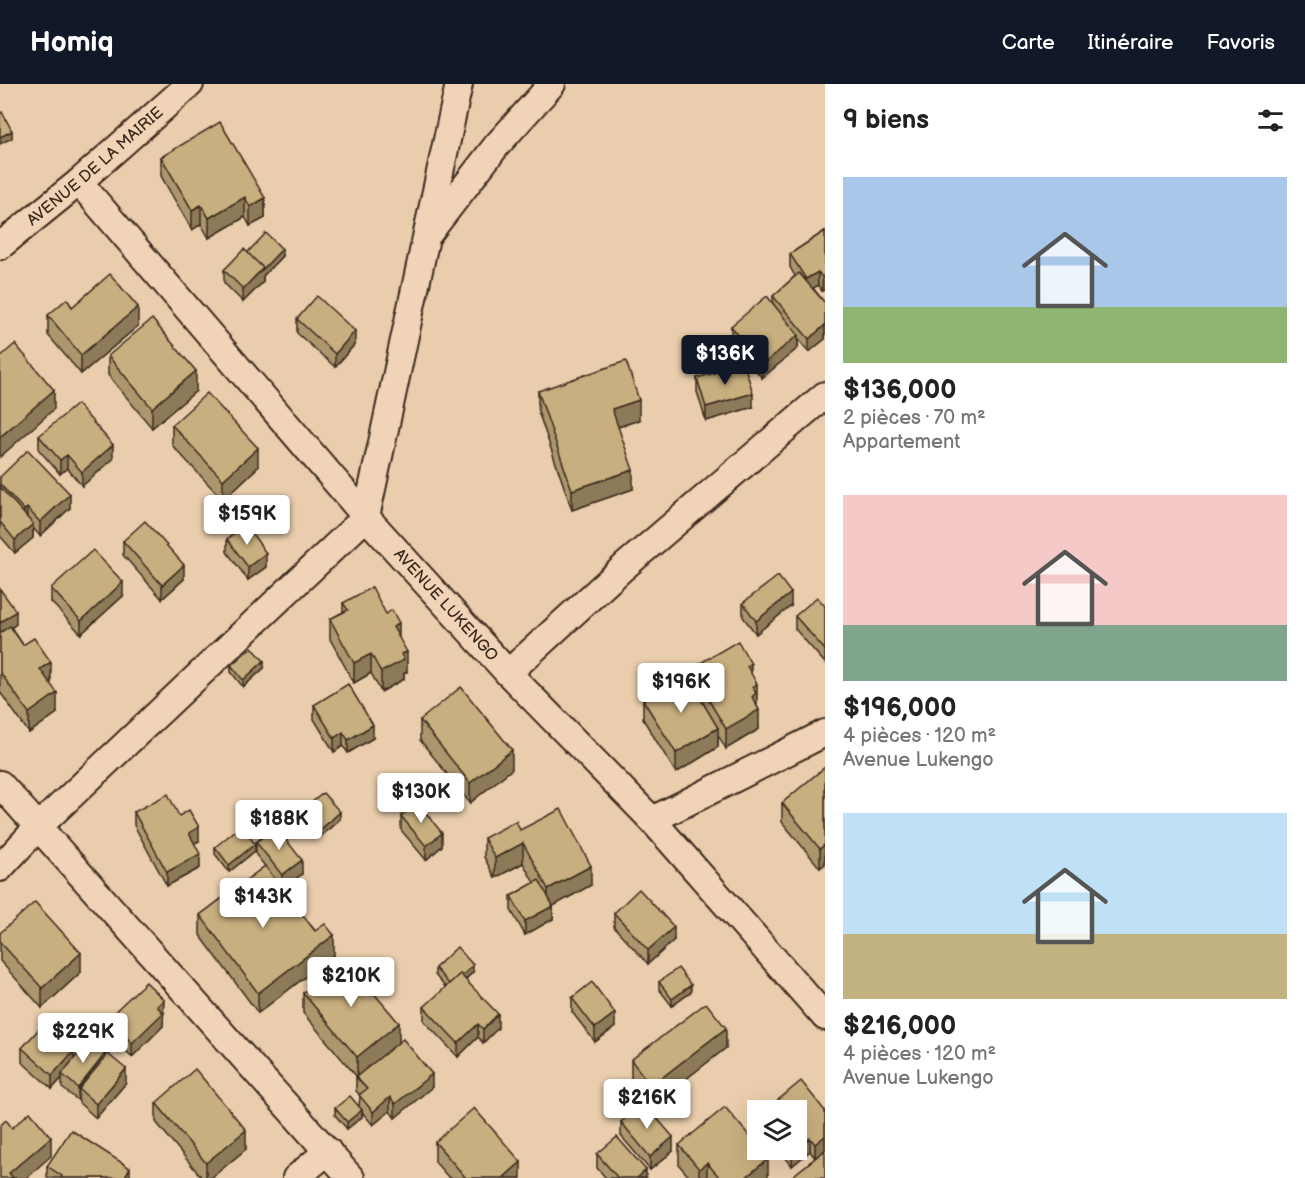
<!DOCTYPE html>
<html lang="fr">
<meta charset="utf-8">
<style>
:root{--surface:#fff;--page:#f2f2f2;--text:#222;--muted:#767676;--accent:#111827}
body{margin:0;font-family:"Balsamiq Sans",sans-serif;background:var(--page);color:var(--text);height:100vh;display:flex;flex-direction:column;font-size:22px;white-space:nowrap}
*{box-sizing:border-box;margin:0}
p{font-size:20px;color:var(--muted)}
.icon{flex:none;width:33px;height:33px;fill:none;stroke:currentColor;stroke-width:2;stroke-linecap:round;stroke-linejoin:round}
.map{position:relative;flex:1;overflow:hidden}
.side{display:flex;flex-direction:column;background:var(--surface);width:480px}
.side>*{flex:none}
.tools{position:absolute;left:747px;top:1016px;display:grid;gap:12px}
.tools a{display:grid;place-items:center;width:60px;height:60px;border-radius:0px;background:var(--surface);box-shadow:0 6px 24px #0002;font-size:30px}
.price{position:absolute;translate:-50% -51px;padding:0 14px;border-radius:6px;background:#fff;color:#222;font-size:20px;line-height:39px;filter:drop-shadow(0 2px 3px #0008)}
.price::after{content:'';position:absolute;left:50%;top:36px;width:18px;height:14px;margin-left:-9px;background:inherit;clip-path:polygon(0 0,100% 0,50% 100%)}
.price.selected{background:var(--accent);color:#fff}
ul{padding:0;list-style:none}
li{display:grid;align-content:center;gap:12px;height:318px;padding:0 18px}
li span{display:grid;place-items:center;height:186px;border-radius:0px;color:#555}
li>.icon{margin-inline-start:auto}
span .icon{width:108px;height:108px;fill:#fffc;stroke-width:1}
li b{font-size:26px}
h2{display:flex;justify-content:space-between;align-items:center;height:72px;padding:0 18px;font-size:26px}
header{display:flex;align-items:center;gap:36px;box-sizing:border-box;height:84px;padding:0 30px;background:var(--accent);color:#fff}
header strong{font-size:28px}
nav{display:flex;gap:33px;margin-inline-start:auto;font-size:21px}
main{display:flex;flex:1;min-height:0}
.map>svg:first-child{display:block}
</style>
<header>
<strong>Homiq</strong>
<nav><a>Carte</a><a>Itinéraire</a><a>Favoris</a></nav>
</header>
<main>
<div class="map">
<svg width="825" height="1094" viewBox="0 0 825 1094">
<rect width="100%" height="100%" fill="#e9cdac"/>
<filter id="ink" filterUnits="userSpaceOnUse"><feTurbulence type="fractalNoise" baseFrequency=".0167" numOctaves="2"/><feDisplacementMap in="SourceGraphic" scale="12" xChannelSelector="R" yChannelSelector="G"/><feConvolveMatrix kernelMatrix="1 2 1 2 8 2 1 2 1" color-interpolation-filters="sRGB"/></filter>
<g filter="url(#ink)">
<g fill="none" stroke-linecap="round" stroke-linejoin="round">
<g stroke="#3b2a1e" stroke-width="30">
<g id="street">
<path id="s1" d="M79,98l287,335 142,156 144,147 173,197"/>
<polyline points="429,149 497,61 552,0"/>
<path id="s2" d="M0,162l79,-64 111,-98"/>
<polyline points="508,589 625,482 825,311"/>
<polyline points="0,700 351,1094"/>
<polyline points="652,736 825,649"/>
<polyline points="0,784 38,743 366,433 459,0"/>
<polyline points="296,1094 328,1067"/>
</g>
</g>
<use href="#street" stroke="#f1d4b7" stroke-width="26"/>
</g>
<g fill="#ac966d" stroke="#3b2a1e" stroke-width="1.5">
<polygon points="161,73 265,114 265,134 250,142 245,133 209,154 201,140 192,146 161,92"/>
<polygon points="825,147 825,205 822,207 818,201 813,204 825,219 825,255 809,268 798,255 798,264 762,294 731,256 731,242 773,219 773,212 795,192 790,183 790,170"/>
<polygon points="247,169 282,172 263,192 263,198 243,218 224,199 224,186"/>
<polygon points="72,223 138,242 81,290 48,251 48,231"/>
<polygon points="297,235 355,260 335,283 297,249"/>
<polygon points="108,272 196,307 152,344 108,291"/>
<polygon points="697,294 753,323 706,337 697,308"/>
<polygon points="538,307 639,336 618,343 633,405 572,426 538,327"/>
<polygon points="172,341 258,383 223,416 172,361"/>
<polygon points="39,352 113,375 82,402 67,384 60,390 39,366"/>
<polygon points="0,393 70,424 40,452 33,444 33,454 15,469 0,452"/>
<polygon points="227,455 266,483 248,496 227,468"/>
<polygon points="123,457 184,495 162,515 123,471"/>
<polygon points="51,504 123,512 81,550 51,518"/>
<polygon points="0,505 16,540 11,544 51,598 50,598 57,629 29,649 0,608"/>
<polygon points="343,519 386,530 399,554 407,588 404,589 404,595 381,608 371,589 354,599 330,555 330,535 343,528"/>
<polygon points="743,519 791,522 756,550 743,533"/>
<polygon points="825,522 825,579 795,545 795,532"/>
<polygon points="231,581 264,584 243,603 231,588"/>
<polygon points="690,585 751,589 757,620 756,621 759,645 726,665 718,651 718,663 676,689 643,635 643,616 690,598"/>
<polygon points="314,621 373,654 348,669 343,662 334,668 314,635"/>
<polygon points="420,636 512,685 470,719 420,656"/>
<polygon points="825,683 825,780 820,784 782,738 782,719"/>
<polygon points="303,726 340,735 320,753 303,733"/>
<polygon points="134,728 199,757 194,759 200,784 167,802 134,741"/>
<polygon points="401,732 442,762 426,776 401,746"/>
<polygon points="520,746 591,801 553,822 553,835 525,851 511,826 511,812 534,799 523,779 495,794 484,773 484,754"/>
<polygon points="256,758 302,790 282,804 334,871 258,929 200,851 200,831 265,782 256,771"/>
<polygon points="215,763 255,767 229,788 215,770"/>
<polygon points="614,829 674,856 648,880 614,843"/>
<polygon points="0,849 81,888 42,924 0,877"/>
<polygon points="435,884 473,888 466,895 498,944 483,959 478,953 458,973 424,937 424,923 446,904 435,891"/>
<polygon points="659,898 691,908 672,922 659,905"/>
<polygon points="303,909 399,958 432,1003 395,1034 390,1027 373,1041 362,1028 362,1033 347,1045 335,1031 335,1024 359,1023 360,1011 356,1007 356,993 357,993 303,929"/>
<polygon points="572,914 615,943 595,958 572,928"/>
<polygon points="164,929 163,930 163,942 132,973 108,948 108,934"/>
<polygon points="64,958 74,975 105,974 126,999 96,1034 79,1019 79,1017 62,1004 62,994 52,1005 22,978 22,964"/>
<polygon points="726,964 651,1022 631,996 631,976"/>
<polygon points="156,1019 246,1065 211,1094 202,1094 156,1038"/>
<polygon points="825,1027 825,1066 815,1074 810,1067 792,1082 779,1065 796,1065"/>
<polygon points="621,1038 673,1067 650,1086 621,1052"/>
<polygon points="435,1058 521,1094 449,1094 435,1078"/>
<polygon points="679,1061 768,1094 690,1094 679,1081"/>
<polygon points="597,1070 646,1094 606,1094 597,1084"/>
<polygon points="47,1082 130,1094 47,1094"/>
</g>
<g fill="#8c7a59" stroke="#3b2a1e" stroke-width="1.5">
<polygon points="12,47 12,54 0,60 0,53"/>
<polygon points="245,113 245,133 209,154 209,134"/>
<polygon points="265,114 265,134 250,142 250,123"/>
<polygon points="201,121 201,140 192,146 192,126"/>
<polygon points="282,165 282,172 263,192 263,198 243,218 243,205"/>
<polygon points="818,188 818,201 806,209 806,195"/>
<polygon points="825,191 825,205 822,207 822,193"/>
<polygon points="138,223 138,242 81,290 81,271"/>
<polygon points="825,241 825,255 809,268 809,255"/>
<polygon points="355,247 355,260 335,283 335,270"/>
<polygon points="798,251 798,264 762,294 762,281"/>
<polygon points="196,287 196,307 152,344 152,324"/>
<polygon points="54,306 54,325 0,373 0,353"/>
<polygon points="753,309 753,323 706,337 706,323"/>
<polygon points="639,316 639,336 612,345 612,325"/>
<polygon points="113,361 113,375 82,402 82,388"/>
<polygon points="258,364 258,383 223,416 223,396"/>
<polygon points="67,371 67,384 60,390 60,376"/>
<polygon points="633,386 633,405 572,426 572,406"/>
<polygon points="70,410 70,424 40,452 40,438"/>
<polygon points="27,424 27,437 24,440 24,426"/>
<polygon points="33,440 33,454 15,469 15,456"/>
<polygon points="266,469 266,483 248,496 248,483"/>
<polygon points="184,481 184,495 162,515 162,501"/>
<polygon points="123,498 123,512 81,550 81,537"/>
<polygon points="791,509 791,522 756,550 756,537"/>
<polygon points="16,527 16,540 0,553 0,539"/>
<polygon points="399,539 399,559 393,543"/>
<polygon points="407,568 407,588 404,589 404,595 381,608 381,588 401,570"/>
<polygon points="371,570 371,589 354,599 354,579"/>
<polygon points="264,577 264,584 243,603 243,596"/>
<polygon points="51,578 51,598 40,605 40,585"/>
<polygon points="751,580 751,600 747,582"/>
<polygon points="757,600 757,620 756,620 759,626 759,645 726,665 726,645 752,603"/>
<polygon points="57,609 57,629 29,649 29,629"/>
<polygon points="373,641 373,654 348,669 348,656"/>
<polygon points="718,644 718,663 676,689 676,669"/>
<polygon points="343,648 343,662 334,668 334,654"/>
<polygon points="512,666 512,685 470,719 470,699"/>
<polygon points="340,728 340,735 320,753 320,746"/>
<polygon points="199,743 199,757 189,762 189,749"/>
<polygon points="442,749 442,762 426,776 426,762"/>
<polygon points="523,759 523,779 495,794 495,774"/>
<polygon points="255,760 255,767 229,788 229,781"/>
<polygon points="825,760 825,780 820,784 820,765"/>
<polygon points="200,770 200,784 167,802 167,788"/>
<polygon points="302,776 302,790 282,805 282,791"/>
<polygon points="591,782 591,801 548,825 548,805"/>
<polygon points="553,822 553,835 525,851 525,837"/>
<polygon points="674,843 674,856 648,880 648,866"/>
<polygon points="334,851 334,871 258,929 258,909"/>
<polygon points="81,869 81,888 42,924 42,904"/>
<polygon points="473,881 473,888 451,909 451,902"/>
<polygon points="691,901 691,908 672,922 672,915"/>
<polygon points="164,916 163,942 132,973 132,959 157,922"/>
<polygon points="615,929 615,943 595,958 595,944"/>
<polygon points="498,930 498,944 483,959 483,945"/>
<polygon points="399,939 399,958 357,993 357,973"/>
<polygon points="478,940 478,953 458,973 458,959"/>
<polygon points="726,944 726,964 651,1022 651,1002"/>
<polygon points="74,967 74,981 62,990 62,994 52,1005 52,991"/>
<polygon points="105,970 105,984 79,1005 78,1017 78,1004"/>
<polygon points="126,985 126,999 96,1034 96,1020"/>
<polygon points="432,990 432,1003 395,1034 395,1020"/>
<polygon points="390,1013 390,1027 373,1041 373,1028"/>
<polygon points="362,1026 362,1033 347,1045 347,1038"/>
<polygon points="246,1046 246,1065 211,1094 206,1094 206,1079"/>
<polygon points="825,1052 825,1066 815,1074 815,1060"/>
<polygon points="51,1053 51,1072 26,1094 9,1094 9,1089"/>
<polygon points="673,1053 673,1067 650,1086 650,1073"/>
<polygon points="810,1054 810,1067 792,1082 792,1068"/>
<polygon points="768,1075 768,1094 745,1094"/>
<polygon points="521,1078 521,1094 503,1094"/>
<polygon points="707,1079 707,1094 699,1094 699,1085"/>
<polygon points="130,1084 130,1094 124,1094"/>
<polygon points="646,1086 646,1094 637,1094"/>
</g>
<g fill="#c8af7f" stroke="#3b2a1e" stroke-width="1.5">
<polygon points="2,28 12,47 0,53 0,30"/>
<polygon points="220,38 265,114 250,123 245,113 209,134 201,121 192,126 161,73"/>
<polygon points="825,147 825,191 822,193 818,188 806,195 790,170"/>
<polygon points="266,149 282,165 262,186 263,184 247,169"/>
<polygon points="244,165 263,184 243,205 224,186"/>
<polygon points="799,189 825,219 825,241 809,255 773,212"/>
<polygon points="110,190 138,223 81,271 48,231 67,215 72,223"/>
<polygon points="317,212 355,247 335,270 297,235"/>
<polygon points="767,212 798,251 762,281 731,242"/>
<polygon points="152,235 196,287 152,324 108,272"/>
<polygon points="15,260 54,306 0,353 0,273"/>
<polygon points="626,277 639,316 612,325 633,386 572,406 538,307"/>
<polygon points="744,280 753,309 706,323 697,294"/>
<polygon points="207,309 258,364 223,396 172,341"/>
<polygon points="77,320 113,361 82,388 67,371 60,376 39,352"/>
<polygon points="28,366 70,410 40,438 27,424 24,426 0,400 0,393"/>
<polygon points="0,403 33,440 15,456 0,438"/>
<polygon points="145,437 184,481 162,501 123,457"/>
<polygon points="246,441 266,469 248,483 227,455"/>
<polygon points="93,466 123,498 81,537 51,504"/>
<polygon points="778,492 791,509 756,537 743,519"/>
<polygon points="372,503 386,530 392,526 399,539 393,543 407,568 401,570 404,576 381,588 371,570 354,579 330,535 348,526 343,519"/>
<polygon points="0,505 16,527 0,539"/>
<polygon points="817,513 825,522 825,566 795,532"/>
<polygon points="10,542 23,561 34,554 51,578 40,585 57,609 29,629 0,588 0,549"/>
<polygon points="738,557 751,580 747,582 757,600 752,603 756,609 752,613 759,626 726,645 690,585"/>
<polygon points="252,563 264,577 243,596 231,581"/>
<polygon points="686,590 718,644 676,669 643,616"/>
<polygon points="348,600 373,641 348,656 343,648 334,654 314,621"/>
<polygon points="461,603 512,666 470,699 420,636"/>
<polygon points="825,683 825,760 820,765 782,719"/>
<polygon points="323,709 340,728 320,746 303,726"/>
<polygon points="168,710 179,732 189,726 199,743 189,749 200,770 167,788 134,728"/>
<polygon points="417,718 442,749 426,762 401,732"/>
<polygon points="561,725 591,782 548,805 523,759 495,774 484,754 516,737 520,746"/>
<polygon points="241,742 255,760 229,781 215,763"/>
<polygon points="276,743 302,776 282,791 256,758"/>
<polygon points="265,782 315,847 325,840 334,851 258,909 200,831"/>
<polygon points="539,796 553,822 525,837 511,812"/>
<polygon points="639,805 674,843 648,866 614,829"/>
<polygon points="35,818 81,869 42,904 0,858 0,849"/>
<polygon points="457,863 473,881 462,892 460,890 449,900 435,884"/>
<polygon points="344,874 399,939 357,973 303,909"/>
<polygon points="678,884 691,901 672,915 659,898"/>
<polygon points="460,890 498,930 483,945 478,940 458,959 424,923"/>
<polygon points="146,898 164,916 157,922 163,929 132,959 108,934"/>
<polygon points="592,898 615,929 595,944 572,914"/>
<polygon points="706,919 726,944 651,1002 631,976"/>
<polygon points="46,937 64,953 61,956 74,967 52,991 22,964"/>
<polygon points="403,955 432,990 395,1020 390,1013 373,1028 359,1011 367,1005 356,993"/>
<polygon points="88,957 105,970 78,1004 62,990"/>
<polygon points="108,970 126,985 96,1020 79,1005"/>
<polygon points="195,985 246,1046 206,1079 156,1019"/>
<polygon points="801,997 825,1027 825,1052 815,1060 810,1054 796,1065 796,1026 766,1026"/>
<polygon points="350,1012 362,1026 347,1038 335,1024"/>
<polygon points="644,1019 673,1053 650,1073 621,1038"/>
<polygon points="725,1023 758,1062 758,1065 760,1065 768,1075 745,1094 720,1094 707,1079 699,1085 679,1061"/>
<polygon points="474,1024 521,1078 503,1094 466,1094 435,1058"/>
<polygon points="30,1028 51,1053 9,1089 13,1094 0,1094 0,1042 6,1036 12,1044"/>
<polygon points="71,1046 130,1084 124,1094 61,1094 62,1092 47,1082"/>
<polygon points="617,1053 646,1086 637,1094 618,1094 597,1070"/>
<polygon points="824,1067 825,1069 825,1094 790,1094"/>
</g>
</g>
<g text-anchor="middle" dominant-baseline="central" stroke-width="4.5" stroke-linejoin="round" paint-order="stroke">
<g font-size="16" fill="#3b2a1e" stroke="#f1d4b7">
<text stroke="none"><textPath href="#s2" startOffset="124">AVENUE DE LA MAIRIE</textPath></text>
<text stroke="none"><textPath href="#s1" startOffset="560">AVENUE LUKENGO</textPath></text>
</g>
</g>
</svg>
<div class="tools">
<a><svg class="icon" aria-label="layers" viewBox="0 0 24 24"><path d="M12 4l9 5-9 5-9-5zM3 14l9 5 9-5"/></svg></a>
</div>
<b class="price selected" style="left:725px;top:302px">$136K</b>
<b class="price" style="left:247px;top:462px">$159K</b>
<b class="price" style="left:681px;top:630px">$196K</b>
<b class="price" style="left:421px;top:740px">$130K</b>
<b class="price" style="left:279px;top:767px">$188K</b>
<b class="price" style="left:263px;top:845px">$143K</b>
<b class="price" style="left:351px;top:924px">$210K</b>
<b class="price" style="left:83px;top:980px">$229K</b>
<b class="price" style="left:647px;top:1046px">$216K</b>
</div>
<section class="side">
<h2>9 biens<svg class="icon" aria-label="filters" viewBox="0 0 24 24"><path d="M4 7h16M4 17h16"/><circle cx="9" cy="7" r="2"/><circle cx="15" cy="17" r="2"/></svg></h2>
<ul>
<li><span style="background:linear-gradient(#a9c7e8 70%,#8fb573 0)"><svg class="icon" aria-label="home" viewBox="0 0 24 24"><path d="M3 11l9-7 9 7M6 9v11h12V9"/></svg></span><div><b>$136,000</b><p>2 pièces · 70 m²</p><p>Appartement</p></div></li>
<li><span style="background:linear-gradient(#f6c9c9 70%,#7fa58c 0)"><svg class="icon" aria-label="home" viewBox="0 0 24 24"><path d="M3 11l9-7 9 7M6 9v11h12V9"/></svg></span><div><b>$196,000</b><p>4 pièces · 120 m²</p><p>Avenue Lukengo</p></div></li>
<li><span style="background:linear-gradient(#bfe0f5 65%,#c2b280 0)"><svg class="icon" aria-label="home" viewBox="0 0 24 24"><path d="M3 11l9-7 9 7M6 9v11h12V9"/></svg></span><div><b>$216,000</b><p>4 pièces · 120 m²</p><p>Avenue Lukengo</p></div></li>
</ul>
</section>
</main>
